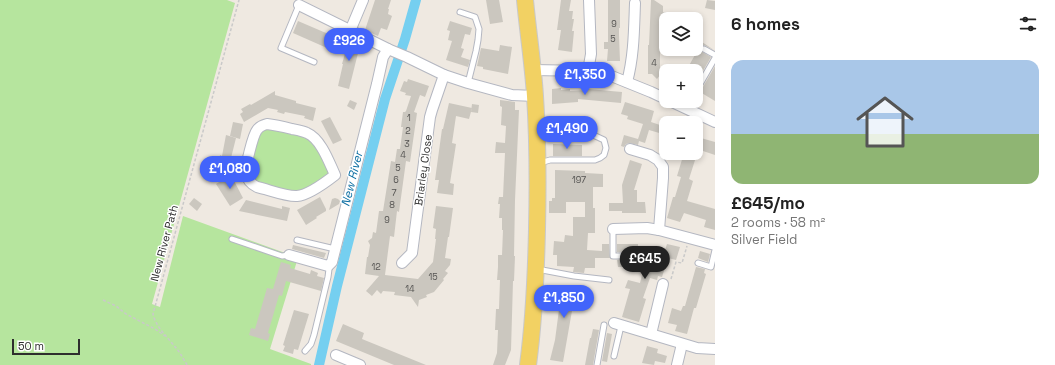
<!DOCTYPE html>
<meta charset="utf-8">
<style>
:root{--surface:#fff;--page:#f6f6f6;--text:#222;--muted:#767676;--accent:#4264fb}
body{margin:0;font-family:"Space Grotesk",sans-serif;background:var(--page);color:var(--text);height:100vh;display:flex;flex-direction:column;font-size:15px;white-space:nowrap}
*{box-sizing:border-box;margin:0}
p{font-size:13px;color:var(--muted)}
.icon{flex:none;width:22px;height:22px;fill:none;stroke:currentColor;stroke-width:2;stroke-linecap:round;stroke-linejoin:round}
.map{position:relative;flex:1;overflow:hidden}
.drawer{display:flex;flex-direction:column;background:var(--surface);width:340px}
.drawer>*{flex:none}
.buttons{position:absolute;left:659px;top:12px;display:grid;gap:8px}
.buttons a{display:grid;place-items:center;width:44px;height:44px;border-radius:8px;background:var(--surface);box-shadow:0 2px 6px #0003;font-size:20px}
.scale{position:absolute;left:12px;bottom:10px;width:68px;box-sizing:border-box;padding-left:4px;border:2px solid #2e2e2e;border-top:0;font-size:11px;line-height:14px;white-space:nowrap;color:#2e2e2e;-webkit-text-stroke:3px #fff;paint-order:stroke}
.price{position:absolute;translate:-50% -34px;padding:0 9px;border-radius:14px;background:var(--accent);color:#fff;font-size:13px;line-height:26px;filter:drop-shadow(0 1px 2px #0008)}
.price::after{content:'';position:absolute;left:50%;top:24px;width:12px;height:9px;margin-left:-6px;background:inherit;clip-path:polygon(0 0,100% 0,50% 100%)}
.price.on{background:#222;color:#fff}
ul{padding:0;list-style:none}
li{display:grid;align-content:center;gap:8px;height:212px;padding:0 16px}
li span{display:grid;place-items:center;height:124px;border-radius:12px;color:#555}
li>.icon{margin-inline-start:auto}
span .icon{width:72px;height:72px;fill:#fffc;stroke-width:1}
li b{font-size:17px}
h2{display:flex;justify-content:space-between;align-items:center;height:48px;padding:0 16px;font-size:17px}
main{display:flex;flex:1;min-height:0}
.map>svg:first-child{display:block}
</style>
<main>
<div class="map">
<svg width="715" height="365" viewBox="0 0 715 365">
<rect width="100%" height="100%" fill="#efe9e1"/>
<g fill="#b6e59e">
<polygon points="0,0 227,0 235,3 152,304 160,307 183,216 288,254 297,261 270,349 311,364 311,365 0,365"/>
<polygon points="266,128 306,137 319,149 329,172 328,175 304,191 291,193 252,180 249,174 257,135"/>
</g>
<g fill="none" stroke-linecap="round" stroke-linejoin="round">
<polyline stroke="#75cff0" stroke-width="10" points="319,365 337,286 385,99 405,39 416,0"/>
</g>
<g fill="#cbc7bf">
<polygon points="375,0 391,0 388,9 389,9 388,14 392,16 387,30 381,28 378,36 365,30"/>
<polygon points="486,0 499,0 503,22 490,24"/>
<polygon points="561,0 571,0 569,11 573,11 572,19 574,19 572,31 574,31 572,52 558,50 561,30 557,30"/>
<polygon points="608,0 620,0 620,28 619,28 619,35 620,61 607,61 608,49 604,49 604,42 608,42"/>
<polygon points="651,0 654,0 663,6 663,12 668,12 668,19 662,19 662,45 664,45 664,52 660,52 660,75 657,79 652,74 648,74 648,45 649,45"/>
<polygon points="707,0 715,1 715,10 705,8"/>
<polygon points="298,21 333,36 327,48 293,33"/>
<polygon points="450,21 472,28 470,35 465,34 461,48 464,49 461,57 470,60 468,67 446,60 452,41 448,40 450,31 447,30"/>
<polygon points="348,37 362,43 358,53 349,89 338,86 343,64 342,64 346,50 344,49"/>
<polygon points="696,38 714,50 704,45 701,47 701,51 711,57 696,83 696,71 686,71 696,53"/>
<polygon points="500,45 512,47 508,74 483,69 483,67 477,66 481,48 499,51"/>
<polygon points="715,66 715,101 700,92"/>
<polygon points="408,79 429,86 425,97 420,95 414,112 417,113 410,162 406,161 399,212 397,211 394,237 390,236 385,275 418,279 433,262 436,239 435,239 436,229 433,228 436,206 453,208 449,237 448,237 445,258 451,259 450,265 445,271 448,273 443,279 444,280 434,292 426,295 427,297 419,300 418,307 411,297 394,295 395,292 383,291 381,294 377,290 372,296 366,291 379,276 365,274 367,257 368,257 370,245 368,241 372,238 373,232 376,233 379,211 383,211 391,161 395,162 397,149 400,149 403,127 401,127 403,112 405,112 406,111 411,96 405,95 406,93 400,91 404,81 407,82"/>
<polygon points="561,88 561,90 570,89 570,91 587,90 588,89 622,92 621,103 578,99 578,102 552,104 552,89"/>
<polygon points="275,91 275,95 296,101 296,103 316,108 313,121 304,118 305,116 285,112 284,114 277,112 278,110 268,108 244,122 240,114 243,112 241,109 250,104 251,105"/>
<polygon points="350,100 357,103 354,110 347,106"/>
<polygon points="500,100 515,102 515,110 519,110 515,200 514,256 515,256 514,281 513,281 511,350 505,365 493,365 497,353 498,330 495,330 496,309 499,309 500,280 497,280 498,267 498,255 502,255 503,230 502,230 502,218 499,218 500,204 498,204 499,197 503,197 505,153 495,153 496,142 505,143 506,126 501,125 502,107 500,106"/>
<polygon points="625,102 654,111 651,122 666,127 666,135 649,130 645,143 639,141 638,145 629,143 626,144 624,147 621,146 624,135 638,139 643,124 627,119 628,116 621,114"/>
<polygon points="449,103 472,108 469,119 456,116 452,143 456,144 450,183 454,184 453,195 437,193 439,180 435,180 442,129 443,129"/>
<polygon points="472,104 479,105 478,113 471,112"/>
<polygon points="330,117 342,140 333,144 321,121"/>
<polygon points="233,122 243,124 240,139 230,136"/>
<polygon points="226,135 236,138 231,158 235,158 234,165 219,162 220,155 222,156"/>
<polygon points="701,138 715,142 715,155 697,149"/>
<polygon points="553,144 582,145 582,156 553,156"/>
<polygon points="684,153 696,157 689,179 693,181 687,201 715,209 715,230 704,227 706,220 684,213 680,222 667,218 673,197 675,197 681,177 677,176"/>
<polygon points="630,160 642,164 634,190 637,190 637,202 645,202 646,213 622,213 622,211 609,211 609,203 623,203 622,185"/>
<polygon points="555,170 585,171 585,173 603,174 603,187 593,187 593,208 595,208 595,233 588,233 587,250 602,251 602,244 609,244 610,258 595,258 595,268 585,268 584,273 573,272 574,267 557,266 557,255 553,255 554,241 564,242 565,235 573,236 573,217 585,217 585,202 566,202 566,213 549,213 549,201 552,201 552,198 555,198"/>
<polygon points="231,175 243,198 230,206 216,184"/>
<polygon points="320,197 326,209 326,211 316,217 317,218 306,225 297,210"/>
<polygon points="194,198 202,204 197,211 189,204"/>
<polygon points="335,198 338,199 340,201 339,204 329,210 332,199"/>
<polygon points="246,200 282,209 282,206 290,208 287,221 239,211"/>
<polygon points="617,244 638,244 638,254 634,252 617,252"/>
<polygon points="667,244 680,247 676,260 668,258 662,277 658,276 657,280 650,278 643,298 646,299 639,322 622,317 630,289 625,288 628,280 640,283 644,267 618,267 617,260 634,260 638,258 638,259 649,263 650,260 654,261 658,248 665,250"/>
<polygon points="293,245 326,253 324,258 292,249"/>
<polygon points="700,251 710,254 708,262 698,258"/>
<polygon points="281,262 291,265 290,268 310,274 311,270 318,273 317,276 324,278 321,291 286,281 282,296 279,295 268,333 270,334 268,341 249,335 251,328 255,329 267,288 273,289"/>
<polygon points="696,267 705,269 704,273 706,274 696,308 694,308 687,334 675,331 677,325 668,323 672,308 681,311 683,306 685,306"/>
<polygon points="554,287 574,291 574,288 584,290 580,307 573,305 563,362 550,360 555,340 560,302 559,302 560,298 552,297"/>
<polygon points="294,310 309,314 298,350 294,349 293,354 283,351 285,346 283,345"/>
<polygon points="343,324 364,333 362,339 426,365 394,365 336,341"/>
<polygon points="593,329 599,330 593,365 585,365 590,338 591,338"/>
<polygon points="607,333 612,334 607,362 602,361"/>
<polygon points="647,346 658,349 657,353 667,356 665,363 655,361 654,365 642,363"/>
</g>
<g fill="none" stroke-linecap="round" stroke-linejoin="round">
<g stroke="#b4b7c1" stroke-width="7">
<g id="service">
<polyline points="299,5 281,48 314,62"/>
<polyline points="460,12 475,17 479,29 478,40 476,51 468,83"/>
<polyline points="704,49 715,55"/>
<polyline points="696,91 715,58"/>
<polyline points="539,133 589,133 604,140 606,148 604,155 600,158 595,160 550,160 540,163"/>
<polyline points="613,229 613,256 634,256"/>
<polyline points="232,239 282,256 289,255"/>
<polyline points="297,240 335,249"/>
<polyline points="698,263 711,267 715,250"/>
<polyline points="537,269 574,276 609,280"/>
<polyline points="305,351 311,344 314,335 328,277 329,269 328,266"/>
<polyline points="614,356 621,326"/>
<polyline points="597,365 604,325"/>
</g>
</g>
<g stroke="#b4b7c1" stroke-width="12">
<g id="minor">
<polyline points="299,5 388,49 407,57 444,75 468,83 512,95 535,96"/>
<polyline points="350,31 363,0"/>
<polyline points="533,70 588,71 604,73 651,92 666,99"/>
<polyline points="588,71 591,54 589,0"/>
<path d="M627,82c7,-26 7,-52 8,-79"/>
<polyline points="670,101 715,122"/>
<path d="M267,124c9,1 17,3 25,5 5,1 11,2 15,4 14,6 22,29 28,42 -9,7 -26,20 -38,21 -10,1 -30,-7 -40,-9 -6,-3 -10,-7 -11,-14 -1,-6 7,-38 11,-43 2,-3 6,-5 10,-6z"/>
<polyline points="630,149 650,155 658,160 663,167 663,178 659,230"/>
<polyline points="613,229 647,228 659,230 715,245"/>
<polyline points="289,255 328,266 332,262 377,84 383,57 388,49"/>
<polyline points="402,263 412,253 430,117 432,110 444,75"/>
<polyline points="614,323 697,348 715,349"/>
<polyline points="651,334 663,284"/>
<polyline points="336,355 360,365"/>
<polyline points="677,365 682,344"/>
</g>
</g>
<g stroke="#c9c9c9" stroke-width="18">
<path id="primary" d="M525,0c3,32 8,64 10,96 3,45 3,89 2,133 -1,46 -3,91 -9,136"/>
</g>
<g stroke="#c9c9c9" stroke-width="1.5" stroke-dasharray="3 2" stroke-linecap="butt">
<polyline points="671,279 676,262 682,263 687,246"/>
<polyline points="103,300 116,306 126,314 155,329 165,336"/>
<path d="M187,365c-3,-5 -6,-11 -10,-16 -8,-10 -22,-23 -24,-35l86,-314"/>
</g>
<use href="#service" stroke="#fff" stroke-width="5"/>
<use href="#minor" stroke="#fff" stroke-width="10"/>
<use href="#primary" stroke="#f2d163" stroke-width="16"/>
</g>
<g text-anchor="middle" dominant-baseline="central" stroke-width="3" stroke-linejoin="round" paint-order="stroke">
<g font-size="9" fill="#555452">
<text x="614" y="24">9</text>
<text x="613" y="39">5</text>
<text x="654" y="63">4</text>
<text x="409" y="118">1</text>
<text x="408" y="131">2</text>
<text x="407" y="144">3</text>
<text x="403" y="155">4</text>
<text x="398" y="168">5</text>
<text x="396" y="180">6</text>
<text x="579" y="180">197</text>
<text x="394" y="193">7</text>
<text x="392" y="205">8</text>
<text x="387" y="220">9</text>
<text x="376" y="267">12</text>
<text x="433" y="277">15</text>
<text x="410" y="289">14</text>
</g>
<g font-size="11" fill="#2e2e2e" stroke="#fff">
<text transform="translate(423 170) rotate(-82)">Briarley Close</text>
<text transform="translate(164 243) rotate(-75)">New River Path</text>
</g>
<g font-size="12" font-style="italic" fill="#0d6fa3" stroke="#fff">
<text transform="translate(352 179) rotate(-76)">New River</text>
</g>
</g>
</svg>
<div class="buttons">
<a><svg class="icon" aria-label="layers" viewBox="0 0 24 24"><path d="M12 4l9 5-9 5-9-5zM3 14l9 5 9-5"/></svg></a>
<a>+</a>
<a>−</a>
</div>
<div class="scale">50 m</div>
<b class="price" style="left:349px;top:62px">£926</b>
<b class="price" style="left:585px;top:96px">£1,350</b>
<b class="price" style="left:567px;top:150px">£1,490</b>
<b class="price" style="left:230px;top:190px">£1,080</b>
<b class="price on" style="left:645px;top:280px">£645</b>
<b class="price" style="left:564px;top:319px">£1,850</b>
</div>
<section class="drawer">
<h2>6 homes<svg class="icon" aria-label="filters" viewBox="0 0 24 24"><path d="M4 7h16M4 17h16"/><circle cx="9" cy="7" r="2"/><circle cx="15" cy="17" r="2"/></svg></h2>
<ul>
<li><span style="background:linear-gradient(#a9c7e8 60%,#8fb573 0)"><svg class="icon" aria-label="home" viewBox="0 0 24 24"><path d="M3 11l9-7 9 7M6 9v11h12V9"/></svg></span><div><b>£645/mo</b><p>2 rooms · 58 m²</p><p>Silver Field</p></div></li>
</ul>
</section>
</main>
